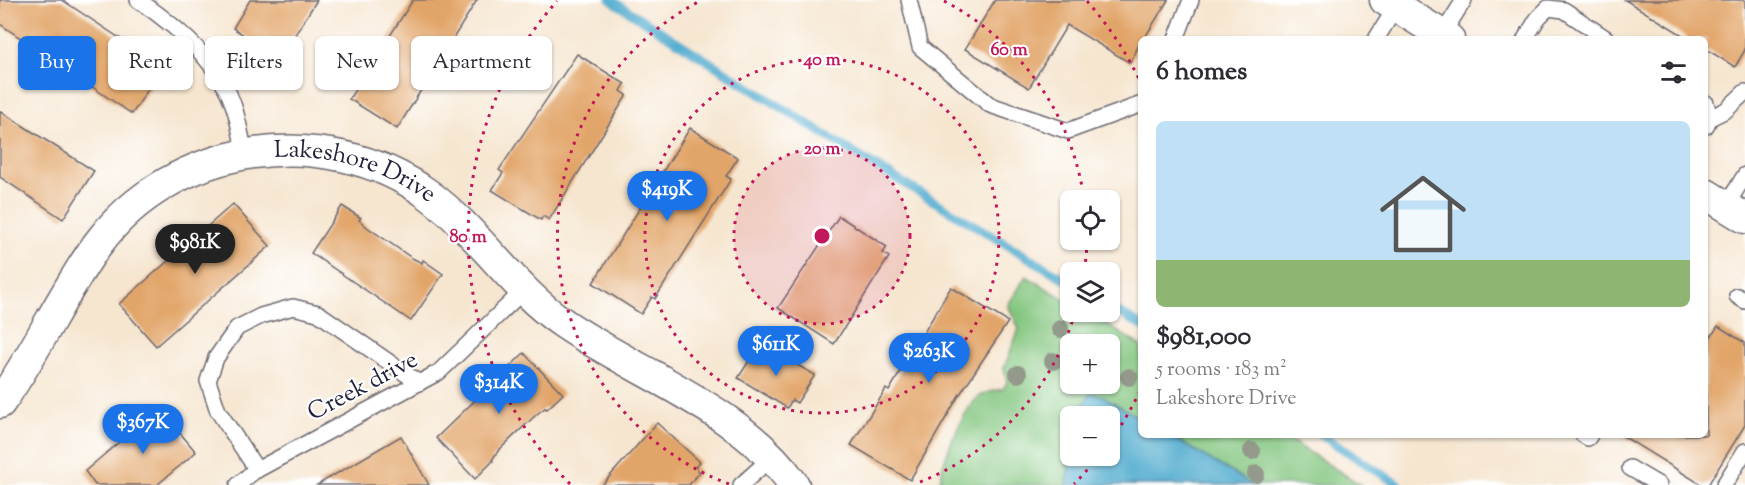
<!DOCTYPE html>
<meta charset="utf-8">
<style>
:root{--surface:#fff;--page:#f7f7f7;--text:#2b2b33;--muted:#7c7c81;--line:#e1e1e2;--accent:#1a73e8}
body{margin:0;font-family:"Sorts Mill Goudy",serif;background:var(--page);color:var(--text);height:100vh;display:flex;flex-direction:column;font-size:22px;white-space:nowrap}
*{box-sizing:border-box;margin:0}
p{font-size:20px;color:var(--muted)}
.icon{flex:none;width:33px;height:33px;fill:none;stroke:currentColor;stroke-width:2;stroke-linecap:round;stroke-linejoin:round}
.map{position:relative;flex:1;overflow:hidden}
.drawer{position:absolute;left:1138px;top:36px;width:570px;height:402px;display:flex;flex-direction:column;background:var(--surface);border-radius:9px;box-shadow:0 2px 4px #0004}
.drawer>*{flex:none}
.hud{position:absolute;left:18px;top:36px;width:570px;height:54px;display:flex;gap:12px}
.buttons{position:absolute;left:1060px;top:190px;display:grid;gap:12px}
.buttons a{display:grid;place-items:center;width:60px;height:60px;border-radius:9px;background:var(--surface);box-shadow:0 2px 4px #0004;font-size:30px}
.price{position:absolute;translate:-50% -51px;padding:0 14px;border-radius:21px;background:var(--accent);color:#fff;font-size:20px;line-height:39px;filter:drop-shadow(0 2px 3px #0008)}
.price::after{content:'';position:absolute;left:50%;top:36px;width:18px;height:14px;margin-left:-9px;background:inherit;clip-path:polygon(0 0,100% 0,50% 100%)}
.price.on{background:#222;color:#fff}
ul{padding:0;list-style:none}
li{display:grid;align-content:center;gap:12px;height:318px;padding:0 18px}
li+li{border-top:2px solid var(--line)}
li span{display:grid;place-items:center;height:186px;border-radius:9px;color:#555}
li>.icon{margin-inline-start:auto}
span .icon{width:108px;height:108px;fill:#fffc;stroke-width:1}
li b{font-size:26px}
h2{display:flex;justify-content:space-between;align-items:center;height:72px;padding:0 18px;font-size:26px}
.tag{padding:0 21px;border-radius:9px;background:var(--surface);box-shadow:0 2px 4px #0004;font-size:21px;line-height:54px}
.tag.on{background:var(--accent);color:#fff}
.map>svg:first-child{display:block}
</style>
<div class="map">
<svg width="1745" height="485" viewBox="0 0 1745 485">
<rect width="100%" height="100%" fill="#fff"/>
<filter id="ink" filterUnits="userSpaceOnUse"><feTurbulence type="fractalNoise" baseFrequency=".0167" numOctaves="2"/><feDisplacementMap in="SourceGraphic" scale="12" xChannelSelector="R" yChannelSelector="G"/><feConvolveMatrix kernelMatrix="1 2 1 2 8 2 1 2 1" color-interpolation-filters="sRGB"/></filter>
<filter id="wash" filterUnits="userSpaceOnUse"><feTurbulence type="fractalNoise" baseFrequency=".008" numOctaves="4" result="noise"/><feDisplacementMap in="SourceGraphic" scale="24" xChannelSelector="R" yChannelSelector="G"/><feGaussianBlur stdDeviation="1.35" result="paint"/><feColorMatrix in="noise" values="0 0 0 0 0 0 0 0 0 0 0 0 0 0 0 0 0 1.4 0 .05"/><feComposite in="paint" operator="in"/></filter>
<g filter="url(#wash)">
<rect width="100%" height="100%" fill="#f6e6d0"/>
<g fill="#83c67f" stroke="#52745d" stroke-width="1.5" fill-rule="evenodd">
<path d="M1026,276l45,27v9h15l55,34v73l-38,-23 -20,7 -5,14h-7l-4,68h-127c0,-21 23,-77 40,-89 6,-5 15,-5 23,-7l4,-7 -3,-14 15,-39 -11,-24zM1071,345h39v39h-39z"/>
<polygon points="1169,435 1282,435 1361,485 1253,485"/>
</g>
<polygon fill="#50abce" stroke="#396684" stroke-width="1.5" points="1090,393 1103,396 1141,419 1142,435 1169,435 1253,485 1067,485 1071,445 1071,456 1110,456 1110,417 1078,417"/>
<g fill="none" stroke-linecap="round" stroke-linejoin="round">
<g stroke="#50abce" stroke-width="9">
<polyline points="611,0 865,160 1071,283"/>
<polyline points="1110,307 1142,326"/>
<polyline points="1321,435 1399,485"/>
</g>
</g>
<g id="blocks">
<g fill="#e2a569">
<polygon points="0,0 62,0 163,67 132,114 0,24"/>
<polygon points="250,0 317,0 280,59 233,28"/>
<polygon points="413,0 477,0 397,129 349,99"/>
<polygon points="995,0 1168,0 1144,39 1142,39 1130,63 1067,25 1029,88 965,49"/>
<polygon points="1625,0 1745,0 1745,50 1735,67 1706,49 1706,39 1689,39"/>
<polygon points="577,54 625,84 621,91 627,95 549,220 543,216 541,220 492,190 503,173 499,170"/>
<polygon points="0,111 94,171 63,219 0,177"/>
<polygon points="690,128 738,158 726,176 731,179 655,299 652,297 641,314 593,283"/>
<polygon points="233,204 270,246 156,346 119,304"/>
<polygon points="342,206 361,218 359,220 367,227 412,258 422,263 423,260 443,274 411,321 311,253"/>
<polygon points="839,216 887,247 883,253 889,257 834,344 778,308"/>
<polygon points="951,287 1008,322 958,397 910,480 851,445 886,389 889,391"/>
<polygon points="1718,326 1745,343 1745,425 1708,485 1702,485 1621,435 1706,435 1706,344"/>
<polygon points="760,344 815,375 797,403 792,400 787,408 738,378"/>
<polygon points="524,353 563,394 547,409 545,408 537,414 498,451 492,460 493,461 475,479 436,438"/>
<polygon points="159,408 196,452 157,485 95,485 85,471"/>
<polygon points="657,423 700,462 695,467 700,472 689,485 602,485"/>
<polygon points="401,436 429,485 317,485"/>
</g>
</g>
</g>
<g filter="url(#ink)">
<use href="#blocks" fill-opacity="0" stroke="#6c676f" stroke-width="1.5"/>
<g fill="none" stroke-linecap="round" stroke-linejoin="round">
<g stroke="#6c676f" stroke-width="18">
<g id="service">
<path d="M138,0c37,25 82,63 96,107 5,15 7,31 11,46"/>
<polyline points="909,0 920,47 990,105 1068,131 1142,104"/>
<polyline points="1442,35 1464,0"/>
<polyline points="1176,39 1191,0"/>
<polyline points="1376,39 1396,7"/>
<polyline points="1525,39 1538,18 1548,8 1564,10 1607,39"/>
<polyline points="1706,103 1710,118 1706,126"/>
<polyline points="1710,118 1726,110 1745,92"/>
<polyline points="1726,206 1745,175"/>
<polyline points="1737,296 1745,301"/>
<polyline points="1583,435 1588,438 1590,435"/>
<polyline points="1630,468 1659,485"/>
<polyline points="257,470 218,411 208,381 216,358 237,328 261,316 293,307 318,313 419,383"/>
<polyline points="238,485 253,472 439,372 525,289"/>
<polyline points="741,485 772,457"/>
<polyline points="1724,485 1745,451"/>
</g>
</g>
<g stroke="#6c676f" stroke-width="33">
<g id="minor">
<polyline points="1385,0 1449,39"/>
<polyline points="1706,194 1745,218"/>
<path id="s1" d="M0,403c36,-50 61,-108 97,-158 75,-103 229,-125 332,-50 50,37 83,93 134,128 73,50 181,88 231,162"/>
</g>
</g>
<use href="#service" stroke="#fff" stroke-width="15"/>
<use href="#minor" stroke="#fff" stroke-width="30"/>
</g>
<g fill="#949a8b">
<circle cx="1060" cy="329" r="9"/>
<circle cx="1053" cy="361" r="9"/>
<circle cx="1018" cy="374" r="9"/>
<circle cx="1129" cy="377" r="9"/>
<circle cx="1252" cy="451" r="9"/>
<circle cx="1256" cy="474" r="9"/>
</g>
</g>
<circle cx="822" cy="236" r="88" fill="#c2185b" fill-opacity=".12"/>
<g fill="none" stroke="#c2185b" stroke-width="3" stroke-dasharray="3 6">
<circle cx="822" cy="236" r="88"/>
<circle cx="822" cy="236" r="177"/>
<path d="M1087 241A265 265 0 0 1 1084 273M1075 313A265 265 0 0 1 915 484M729 484A265 265 0 0 1 700 1M944 1A265 265 0 0 1 1084 199"/>
<path d="M1140 391A354 354 0 0 1 1110 442M1099 456A354 354 0 0 1 1074 484M570 484A354 354 0 0 1 557 1M1087 1A354 354 0 0 1 1140 81"/>
</g>
<g text-anchor="middle" dominant-baseline="central" stroke-width="4.5" stroke-linejoin="round" paint-order="stroke">
<g font-size="24" fill="#22223b" stroke="#fff">
<text stroke="none"><textPath href="#s1" startOffset="477">Lakeshore Drive</textPath></text>
<text transform="translate(363 387) rotate(-28)">Creek drive</text>
</g>
</g>
<circle cx="822" cy="236" r="9" fill="#c2185b" stroke="#fff" stroke-width="3"/>
<g font-size="18" text-anchor="middle" font-weight="bold" fill="#c2185b" stroke="#fff" stroke-width="4.5" stroke-linejoin="round" paint-order="stroke">
<text x="1009" y="55">60 m</text>
<text x="822" y="65">40 m</text>
<text x="822" y="154">20 m</text>
<text x="468" y="242">80 m</text>
</g>
</svg>
<div class="buttons">
<a><svg class="icon" aria-label="locate" viewBox="0 0 24 24"><circle cx="12" cy="12" r="6"/><path d="M12 2v4M12 18v4M2 12h4M18 12h4"/></svg></a>
<a><svg class="icon" aria-label="layers" viewBox="0 0 24 24"><path d="M12 4l9 5-9 5-9-5zM3 14l9 5 9-5"/></svg></a>
<a>+</a>
<a>−</a>
</div>
<b class="price" style="left:667px;top:222px">$419K</b>
<b class="price on" style="left:195px;top:275px">$981K</b>
<b class="price" style="left:776px;top:377px">$611K</b>
<b class="price" style="left:929px;top:384px">$263K</b>
<b class="price" style="left:499px;top:415px">$314K</b>
<b class="price" style="left:143px;top:455px">$367K</b>
<div class="hud">
<a class="tag on">Buy</a>
<a class="tag">Rent</a>
<a class="tag">Filters</a>
<a class="tag">New</a>
<a class="tag">Apartment</a>
</div>
<section class="drawer">
<h2>6 homes<svg class="icon" aria-label="filters" viewBox="0 0 24 24"><path d="M4 7h16M4 17h16"/><circle cx="9" cy="7" r="2"/><circle cx="15" cy="17" r="2"/></svg></h2>
<ul>
<li><span style="background:linear-gradient(#bfe0f5 75%,#8fb573 0)"><svg class="icon" aria-label="home" viewBox="0 0 24 24"><path d="M3 11l9-7 9 7M6 9v11h12V9"/></svg></span><div><b>$981,000</b><p>5 rooms · 183 m²</p><p>Lakeshore Drive</p></div></li>
</ul>
</section>
</div>
